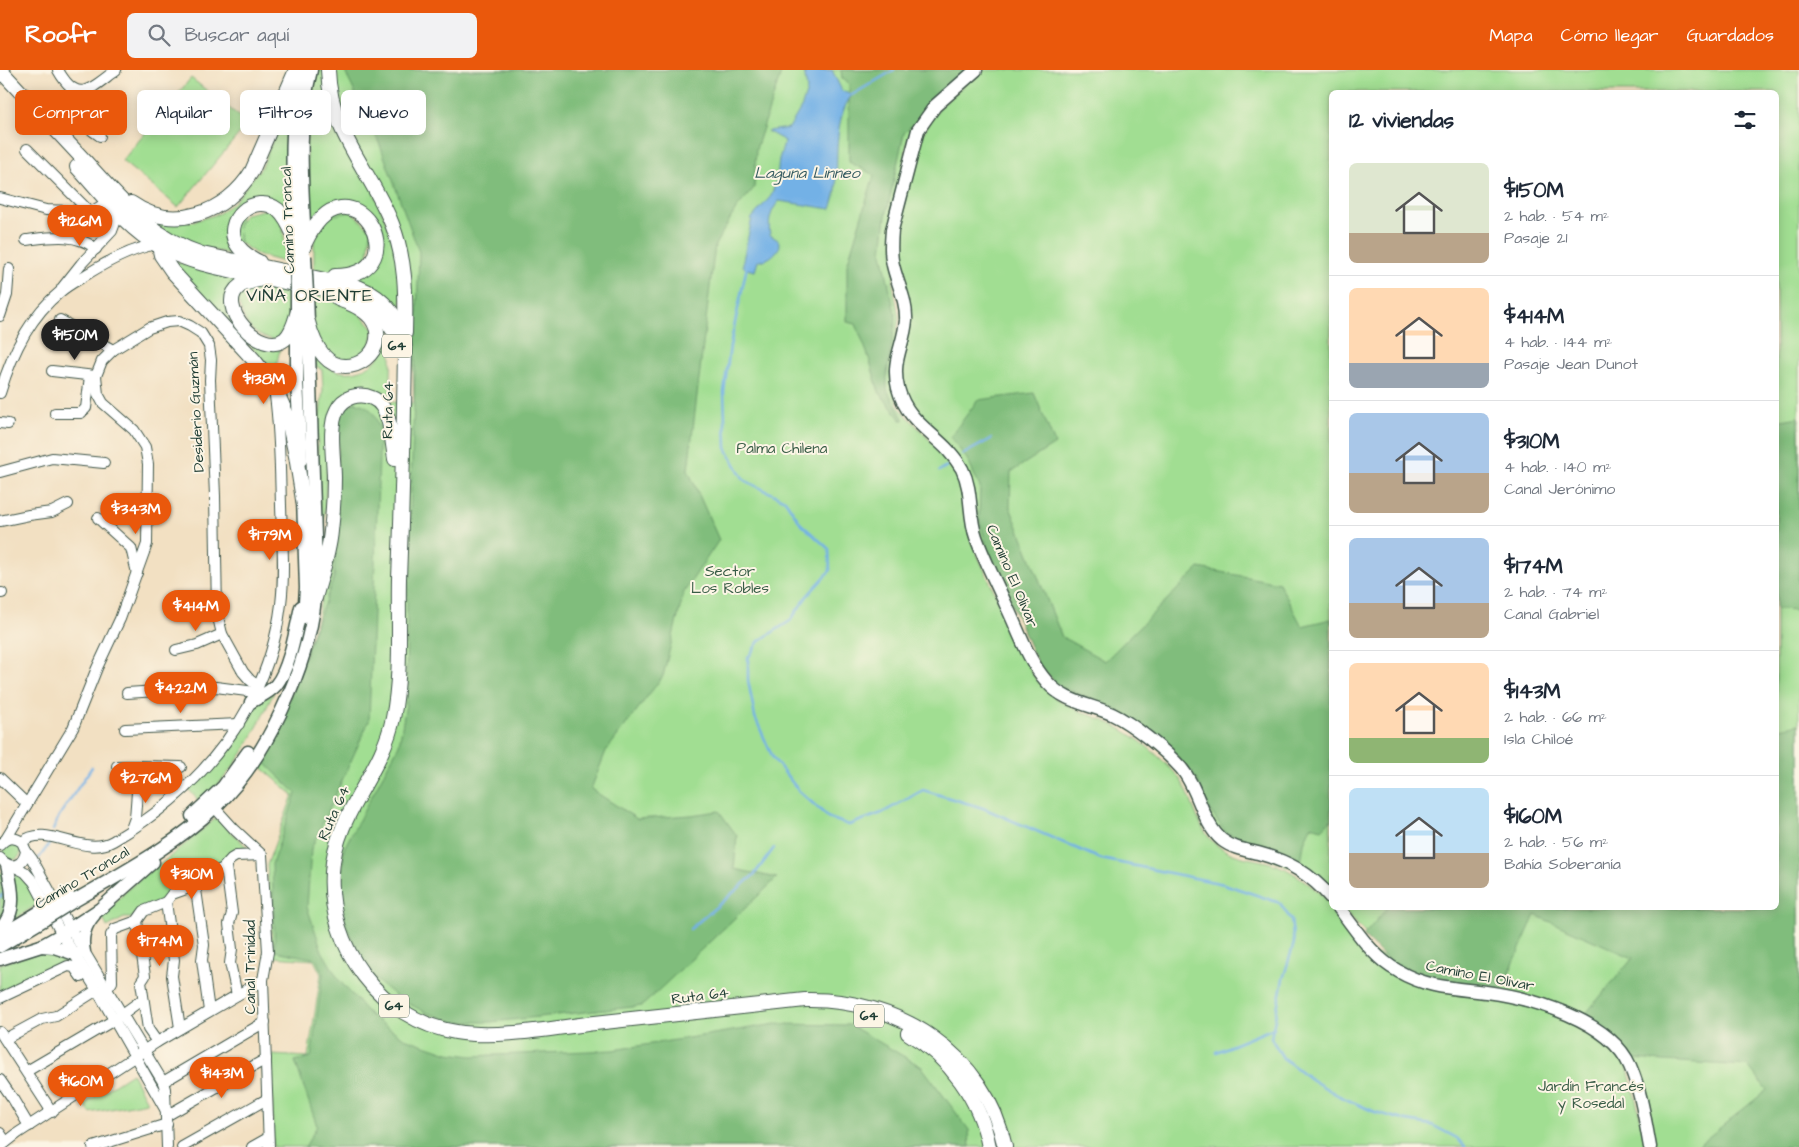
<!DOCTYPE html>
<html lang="es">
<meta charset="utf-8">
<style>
:root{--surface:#fff;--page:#f2f2f3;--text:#1f2937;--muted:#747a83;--line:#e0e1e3;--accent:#ea580c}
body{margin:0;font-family:"Architects Daughter",sans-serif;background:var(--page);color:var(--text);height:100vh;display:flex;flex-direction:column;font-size:19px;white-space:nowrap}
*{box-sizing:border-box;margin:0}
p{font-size:16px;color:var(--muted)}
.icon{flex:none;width:28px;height:28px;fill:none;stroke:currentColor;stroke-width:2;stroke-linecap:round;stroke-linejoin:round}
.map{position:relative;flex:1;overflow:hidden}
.drawer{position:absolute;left:1329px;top:20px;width:450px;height:820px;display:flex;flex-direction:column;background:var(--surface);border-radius:8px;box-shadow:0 2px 12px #0003}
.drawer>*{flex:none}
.hud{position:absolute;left:15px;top:20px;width:475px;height:45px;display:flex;gap:10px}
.price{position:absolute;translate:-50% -42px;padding:0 11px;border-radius:18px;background:var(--accent);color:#fff;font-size:16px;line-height:32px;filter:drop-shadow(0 1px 2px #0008)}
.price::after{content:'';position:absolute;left:50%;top:30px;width:15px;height:11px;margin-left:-8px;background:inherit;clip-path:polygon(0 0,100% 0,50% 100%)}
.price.active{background:#222;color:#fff}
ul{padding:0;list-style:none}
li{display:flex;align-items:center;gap:15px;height:125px;padding:0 20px}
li+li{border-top:1px solid var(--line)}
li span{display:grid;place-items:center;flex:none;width:140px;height:100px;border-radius:8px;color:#555}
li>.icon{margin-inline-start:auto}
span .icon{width:60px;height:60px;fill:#fffc;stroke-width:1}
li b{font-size:21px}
h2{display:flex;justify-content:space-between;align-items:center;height:60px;padding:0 20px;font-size:21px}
.tag{padding:0 18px;border-radius:8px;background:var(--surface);box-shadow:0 2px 12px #0003;font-size:18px;line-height:45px}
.tag.active{background:var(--accent);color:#fff}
header{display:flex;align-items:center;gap:30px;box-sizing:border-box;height:70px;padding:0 25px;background:var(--accent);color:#fff}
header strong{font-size:24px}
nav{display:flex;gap:28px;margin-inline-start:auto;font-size:18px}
.search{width:350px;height:45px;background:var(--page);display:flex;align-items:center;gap:12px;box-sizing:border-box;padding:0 18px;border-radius:8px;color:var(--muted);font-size:19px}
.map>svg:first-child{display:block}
</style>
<header>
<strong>Roofr</strong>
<div class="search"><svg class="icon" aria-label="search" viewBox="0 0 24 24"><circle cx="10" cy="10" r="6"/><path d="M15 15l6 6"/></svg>Buscar aquí</div>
<nav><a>Mapa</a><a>Cómo llegar</a><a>Guardados</a></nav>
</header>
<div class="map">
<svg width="1799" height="1077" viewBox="0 0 1799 1077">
<rect width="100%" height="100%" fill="#fcf5e5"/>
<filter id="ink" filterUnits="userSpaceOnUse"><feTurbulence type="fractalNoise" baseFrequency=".02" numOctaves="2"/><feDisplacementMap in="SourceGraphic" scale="10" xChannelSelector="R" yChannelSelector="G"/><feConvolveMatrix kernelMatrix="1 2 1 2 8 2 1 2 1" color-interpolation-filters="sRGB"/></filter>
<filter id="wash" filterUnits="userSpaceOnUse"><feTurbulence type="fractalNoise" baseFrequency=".0096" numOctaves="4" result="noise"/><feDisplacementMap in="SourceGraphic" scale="20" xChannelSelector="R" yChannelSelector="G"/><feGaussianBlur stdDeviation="1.12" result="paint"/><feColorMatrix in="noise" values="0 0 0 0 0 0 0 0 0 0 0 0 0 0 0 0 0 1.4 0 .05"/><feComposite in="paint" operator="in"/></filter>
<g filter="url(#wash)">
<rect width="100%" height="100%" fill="#f2e0c2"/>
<g fill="#a1de92" stroke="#608e63">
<polygon points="317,0 324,0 384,147 398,186 403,249 350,210 377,185 363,139 312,153 306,76 312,25"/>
<path d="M333,0h637l-51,47 -11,21 -8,45 -7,103 6,31 -8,61 7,28 42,45 20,27 11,63 61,132c7,10 14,18 24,25 19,14 45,19 65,31 20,11 38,27 53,43 21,21 19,56 44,74 22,15 39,11 61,20 20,8 36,23 52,37v5h4l32,43 194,64 45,24 20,23 22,85h-1375l-1,-92 36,2 13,-83 -7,-14 -41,-3 -6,-92 26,-70 -34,-30 19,-36 39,-110 14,-61 23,-167 -27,77 -4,82h-2l-4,-116 6,-44 -1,-20 -6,-4 -2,-13c23,38 79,14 70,-22 -1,-3 -4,-7 -6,-11 19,23 12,55 12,82l24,1 -4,-131 -71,-165z"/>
<polygon points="985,0 1799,0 1799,1077 1653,1077 1632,991 1593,954 1400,901 1342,838 1776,838 1776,22 1331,22 1331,824 1314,807 1241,777 1219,763 1196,718 1153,671 1057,619 983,479 972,420 913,342 900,314 905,269 893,182 916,74 939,38 967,12"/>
<polygon points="191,8 248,53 178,137 122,91"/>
<path d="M288,31l-1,53 2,59c-20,-11 -27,-21 -49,-7l-1,50 -44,-10 -25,-11 -32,-24 53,11 27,-8 16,-12 29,-37z"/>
<polygon points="268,139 282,151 287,193 258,185 240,173 238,155 245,144"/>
<polygon points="352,142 371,160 368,185 360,194 338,202 314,200 314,170 328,146"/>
<path d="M172,191l71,18 -11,43c16,16 22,28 48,27l-4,18 -6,1 -37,-41 -46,-47z"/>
<path d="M256,215l33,3 -1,38 -13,14c-28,-5 -30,-20 -39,-44z"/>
<polygon points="313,221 351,235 374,259 370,278 352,291 327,285 313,260"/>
<path d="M274,622c-20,43 -37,78 -74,110l-11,-12 29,-30 35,-55z"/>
<polygon points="215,749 219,750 251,781 225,788 216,799 198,803 186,816 169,821 158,833 139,839 132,848 124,848 107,857 102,846 128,819 145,804 161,794"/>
<circle cx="12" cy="781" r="9"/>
<path d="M3,802c3,18 8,35 -3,50v-48z"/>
<polygon points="12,804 25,808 38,834 9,853"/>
<polygon points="49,879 71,888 0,924 0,894"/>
<polygon points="132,1003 147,1032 90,1043 84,1034"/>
</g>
<g fill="#80bd7c" stroke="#507d58">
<polygon points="346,0 782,0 756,79 754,118 736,139 715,175 688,400 719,470 684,522 663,606 606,681 591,719 637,749 691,745 719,741 737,766 734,799 777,808 642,936 491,952 455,952 427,943 398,928 377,911 360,886 346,856 340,827 344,778 399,675 406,634 407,537 419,182 380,75 346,4"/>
<polygon points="841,0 968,0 904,63 886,146 882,183 896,248 887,304 887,320 904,350 901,350 879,322 869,288 856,254 847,252 847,195 874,105 849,92 849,14 842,8"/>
<polygon points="1034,323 1055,374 1011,402 1010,437 1062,567 1105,591 1199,498 1279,513 1302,556 1331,549 1331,750 1322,759 1311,756 1304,773 1301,793 1225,762 1211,742 1197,709 1173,682 1127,646 1104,633 1061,617 1039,597 987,478 979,448 980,417 967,389 950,367 978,330"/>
<path d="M355,332c17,5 19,10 25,27l-11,292 -58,128 -4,58 15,44 17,29 32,36 33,22 44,15 24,3 141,-6 163,-26 74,1 72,42 47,63 1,17h-665l12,-21 -22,-65 16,-4 12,-83 -7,-15 -41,-8 -3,-87 24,-71 -31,-30 69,-186 5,-165z"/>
<polygon points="1799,347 1799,540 1776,539 1776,351"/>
<polygon points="1799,654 1799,1077 1696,1077 1767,1020 1748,996 1630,989 1582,948 1633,888 1535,845 1502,919 1459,916 1400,901 1363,866 1387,838 1776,838 1776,659"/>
</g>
<path fill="#73b1e6" stroke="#49778d" d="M804,0h28l10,21 10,4c-19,24 -14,66 -16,95 -1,6 -3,13 -5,19l-52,-8c-9,11 -11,20 -9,34l8,5 2,6c-5,9 -11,14 -22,15l-3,10 -9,-2 -3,-3v-6l9,-42 19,-22 6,-17 2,-20 6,-18 -18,-10 22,-3 13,-22 5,-16z"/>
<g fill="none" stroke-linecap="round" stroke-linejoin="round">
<g stroke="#73b1e6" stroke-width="2.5">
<polyline points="852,25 894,0"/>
<polyline points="747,196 730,276 724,322 726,378 744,410 785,430 801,454 829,479 830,501 807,526 790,551 759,571 748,588 748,610 755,647 773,688 799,721 829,748 849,755 882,743 923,720 983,738 1101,789 1224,814 1280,833 1291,850 1294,873 1283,909 1271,968 1283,988 1312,1010 1339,1026 1375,1042 1407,1051 1432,1055 1457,1068 1465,1077"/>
<polyline points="962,385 991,369"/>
<polyline points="939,401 947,396"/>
<polyline points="53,760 59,746 92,697"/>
<polyline points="39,788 50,773"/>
<polyline points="0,827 5,823"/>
<polyline points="690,859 754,805 774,778"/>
<polyline points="1216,982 1274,958"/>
</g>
</g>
</g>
<g filter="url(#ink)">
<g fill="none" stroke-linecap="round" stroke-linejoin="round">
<g stroke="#3f5549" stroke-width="12">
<g id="minor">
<path d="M58,0c20,36 33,18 58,0"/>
<path d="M71,18c-3,20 13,38 29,48"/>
<polyline points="27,79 104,156"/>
<polyline points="0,128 46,140 91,142 109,131"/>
<path d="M26,170c24,-3 51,-8 70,9"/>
<polyline points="62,218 81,194 112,161 119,142"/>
<polyline points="0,246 7,225 9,199"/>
<polyline points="60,250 113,280"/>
<polyline points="52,301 95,306"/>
<path d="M0,323c11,-37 29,-76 60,-101 9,-8 20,-13 29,-19 21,-13 43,-24 67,-29"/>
<polyline points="55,343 81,343 86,338 90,306"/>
<polyline points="0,353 8,354"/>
<polyline points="0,402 52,388 104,393"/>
<polyline points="98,448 131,478 137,503"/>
<polyline points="0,451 29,445 52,442 68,434"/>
<polyline points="0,523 2,523"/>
<polyline points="176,580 197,575 222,564"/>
<polyline points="127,623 216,617 255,622"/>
<polyline points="125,659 239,654"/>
<polyline points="117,696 139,696"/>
<polyline points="0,708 27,734"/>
<polyline points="215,738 235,760 262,785 268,882 263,910 269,1077"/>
<polyline points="131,759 135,748 139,696 181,697"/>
<polyline points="6,769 73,658 97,598 120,549 147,474 148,394 145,377 134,360 103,333 98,324 96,306 102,291 113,280 149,258 167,252 179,251 190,256 201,263 209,276 211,290 210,310 215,426 217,543 222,564 243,602 250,610 258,616"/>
<path d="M22,772c25,-20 61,16 91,-1 89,-52 155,-132 168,-237 4,-33 1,-66 0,-98 -1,-37 -1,-73 -6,-110"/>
<path d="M0,775c6,-8 14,-9 22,-3l4,9c-2,11 -8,16 -19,14l-7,-7"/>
<polyline points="26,781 32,789 70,858 163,1012 165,1019 167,1077"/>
<polyline points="13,796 25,802 34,812 61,863 97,920 165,1039"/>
<polyline points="226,797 232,843 229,854 232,879 230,893 237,925"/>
<polyline points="195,813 204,875 202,890 209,941"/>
<polyline points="166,832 174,890 172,906 180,958"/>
<polyline points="137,851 145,906 141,912 148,959 157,972"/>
<polyline points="107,919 112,912 111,865 115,859 137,851 144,841 166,832 172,824 186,819 205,805 222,799 231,789 236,786 262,785"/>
<polyline points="0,928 68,896 74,897 81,907"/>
<polyline points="0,962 52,1042"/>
<polyline points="5,969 42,949 56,946 97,920"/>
<polyline points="27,1001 114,950 143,929"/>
<polyline points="0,1010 13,1029 29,1056"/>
<polyline points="163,1012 265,952"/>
<polyline points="166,1046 266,989"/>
<polyline points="0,1063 6,1072"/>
<polyline points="0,1077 18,1063 157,972 263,910"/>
<polyline points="93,1077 167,1054"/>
<polyline points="182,1077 267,1029"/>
<polyline points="252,1077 268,1068"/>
</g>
</g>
<g stroke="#3f5549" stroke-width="15">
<g id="major">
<path d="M976,0l-41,36 -17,24 -26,100c-1,12 -2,24 1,35 4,18 14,36 13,55 -2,26 -15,40 -8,68 10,39 46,48 64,81 11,22 6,46 14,68 8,23 20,45 30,68 12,24 22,56 41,77 17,20 42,22 65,32 21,10 54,37 69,54 18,21 21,55 41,72 10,8 23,10 36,13 30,8 53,21 73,45"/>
<path d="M305,177c-2,-59 -9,-120 6,-177"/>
<path d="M296,186c-2,-62 -9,-125 5,-186"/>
<polyline points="297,220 297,312 301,390"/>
<polyline points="303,427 306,518 304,547"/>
<path d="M251,632c8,-5 19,-10 25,-17 14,-17 20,-57 25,-78"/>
<polyline points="192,746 223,717 248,682"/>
<path d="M74,831c48,-28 100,-55 141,-94 51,-47 93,-140 100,-208 1,-10 1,-21 1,-31l-9,-275"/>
<path d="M1339,838c18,23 33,49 59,63 29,17 56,17 88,21 45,6 124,28 144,74 11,25 15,54 20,81"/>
<path d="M0,859c18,-17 12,-42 7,-64"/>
<polyline points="0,866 41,841"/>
<polyline points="0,876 45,849"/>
<polyline points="41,876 54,877 75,884"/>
<path d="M84,882c-3,-14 0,-26 10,-37"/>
<polyline points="0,889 41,876 57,867 100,839 153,792"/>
</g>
</g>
<g stroke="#3f5549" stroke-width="16">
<g id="highway">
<path d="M0,0c28,30 56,60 84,90 37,40 64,76 118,94l156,33c28,11 45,34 47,64 -1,76 -3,152 -6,228 -1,45 3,95 -6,139 -11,55 -58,96 -61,154 -5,75 49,148 124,160 42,7 97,-4 139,-9 70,-8 140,-16 210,-23 93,-2 180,53 200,147"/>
<path d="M328,0c2,63 42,99 64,154 14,36 14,71 13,109"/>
<path d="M77,97c25,27 49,61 82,79 28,16 59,22 90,28 21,5 42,10 63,13 16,3 33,3 48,10 14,7 25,18 32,32"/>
<path d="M131,133c42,30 96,10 121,-32l44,-101"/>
<path d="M305,173c44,-95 119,32 30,33"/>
<polyline points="159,176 161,185 172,201 254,290 274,316 287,345 296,386 304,436"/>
<path d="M259,192c-8,-4 -16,-9 -21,-16 -18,-25 17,-55 40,-36 9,8 13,19 18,30"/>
<path d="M262,209c-7,2 -16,3 -22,7 -27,19 21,72 45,53 8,-7 10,-19 13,-28"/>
<path d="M308,252c3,12 7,24 16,34 25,28 70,-8 47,-38 -8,-10 -21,-15 -33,-19"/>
<path d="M315,528c6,-22 14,-44 16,-67 2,-17 3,-35 3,-53 0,-19 -6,-51 3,-68 6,-13 22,-18 35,-12 19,7 20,43 23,61"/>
<path d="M908,963c42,25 72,66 81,114"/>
</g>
</g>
<use href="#minor" stroke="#fff" stroke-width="10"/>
<use href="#major" stroke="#fff" stroke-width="12"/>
<use href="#highway" stroke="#fff" stroke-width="14"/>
<g stroke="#3f5549" stroke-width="15" stroke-linecap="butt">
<g id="major-bridge">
<polyline points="296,186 297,220"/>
<polyline points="305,186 307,223"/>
<polyline points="41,841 68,825"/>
<polyline points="45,849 74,831"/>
</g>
</g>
<use href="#major-bridge" stroke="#fff" stroke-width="12"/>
</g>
</g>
<g text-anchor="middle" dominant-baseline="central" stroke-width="4" stroke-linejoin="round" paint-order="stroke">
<g fill="#fcf5e5" stroke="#617469" stroke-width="1">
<rect x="382" y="264.5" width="30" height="23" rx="4"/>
<rect x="379" y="924.5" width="30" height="23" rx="4"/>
<rect x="854" y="934.5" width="30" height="23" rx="4"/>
</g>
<g font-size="14" font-weight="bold" fill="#1f3d34">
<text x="397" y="276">64</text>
<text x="394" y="936">64</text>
<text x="869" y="946">64</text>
</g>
<g font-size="15" fill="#1f3d34" stroke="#fcf5e5">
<text transform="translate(288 150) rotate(-92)">Camino Troncal</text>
<text transform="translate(388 340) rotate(-89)">Ruta 64</text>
<text transform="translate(196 342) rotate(-93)">Desiderio Guzmán</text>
<text transform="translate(1012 506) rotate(67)">Camino El Olivar</text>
<text transform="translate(334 743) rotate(-66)">Ruta 64</text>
<text transform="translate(82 808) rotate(-31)">Camino Troncal</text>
<text transform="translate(250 897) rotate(-90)">Canal Trinidad</text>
<text transform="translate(1480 906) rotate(11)">Camino El Olivar</text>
<text transform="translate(700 926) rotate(-7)">Ruta 64</text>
</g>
<g font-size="15" fill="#395d47" stroke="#fcf5e5">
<text x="782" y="378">Palma Chilena</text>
<text x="730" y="501">Sector<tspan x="730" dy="17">Los Robles</tspan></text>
<text x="1591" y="1016">Jardín Francés<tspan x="1591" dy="17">y Rosedal</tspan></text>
</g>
<g font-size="16" font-style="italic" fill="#345a60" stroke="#fcf5e5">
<text x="807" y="103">Laguna Linneo</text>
</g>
<g font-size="18" letter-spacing="1" fill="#1f3d34" stroke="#fcf5e5">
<text x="310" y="225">VIÑA ORIENTE</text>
</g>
</g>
</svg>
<b class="price" style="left:80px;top:177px">$126M</b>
<b class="price active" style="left:75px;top:291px">$150M</b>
<b class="price" style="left:264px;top:335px">$138M</b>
<b class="price" style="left:136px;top:465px">$343M</b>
<b class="price" style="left:270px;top:491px">$179M</b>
<b class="price" style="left:196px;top:562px">$414M</b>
<b class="price" style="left:181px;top:644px">$422M</b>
<b class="price" style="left:146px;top:734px">$276M</b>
<b class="price" style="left:192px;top:830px">$310M</b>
<b class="price" style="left:160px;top:897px">$174M</b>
<b class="price" style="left:222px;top:1029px">$143M</b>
<b class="price" style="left:81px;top:1037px">$160M</b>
<div class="hud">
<a class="tag active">Comprar</a>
<a class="tag">Alquilar</a>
<a class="tag">Filtros</a>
<a class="tag">Nuevo</a>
</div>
<section class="drawer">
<h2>12 viviendas<svg class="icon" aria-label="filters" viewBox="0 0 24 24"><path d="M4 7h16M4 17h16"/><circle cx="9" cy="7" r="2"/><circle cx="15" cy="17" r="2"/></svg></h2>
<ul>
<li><span style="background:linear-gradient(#dfe7d0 70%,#b9a48a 0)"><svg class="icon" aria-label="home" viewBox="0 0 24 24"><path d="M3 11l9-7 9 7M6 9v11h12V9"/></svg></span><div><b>$150M</b><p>2 hab. · 54 m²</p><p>Pasaje 21</p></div></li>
<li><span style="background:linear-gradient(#ffd9b3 75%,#9aa5b1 0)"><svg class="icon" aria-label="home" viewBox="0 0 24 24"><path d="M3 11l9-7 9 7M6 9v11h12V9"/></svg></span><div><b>$414M</b><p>4 hab. · 144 m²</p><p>Pasaje Jean Dunot</p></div></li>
<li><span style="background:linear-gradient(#a9c7e8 60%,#b9a48a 0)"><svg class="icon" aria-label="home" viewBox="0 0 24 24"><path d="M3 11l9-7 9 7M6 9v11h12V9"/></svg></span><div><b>$310M</b><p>4 hab. · 140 m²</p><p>Canal Jerónimo</p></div></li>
<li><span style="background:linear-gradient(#a9c7e8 65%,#b9a48a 0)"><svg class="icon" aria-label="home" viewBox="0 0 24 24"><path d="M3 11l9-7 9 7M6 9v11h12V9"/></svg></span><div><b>$174M</b><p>2 hab. · 74 m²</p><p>Canal Gabriel</p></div></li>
<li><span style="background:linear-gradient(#ffd9b3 75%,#8fb573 0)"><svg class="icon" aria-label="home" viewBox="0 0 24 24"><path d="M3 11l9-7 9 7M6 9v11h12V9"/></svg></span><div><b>$143M</b><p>2 hab. · 66 m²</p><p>Isla Chiloé</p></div></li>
<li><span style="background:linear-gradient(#bfe0f5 65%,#b9a48a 0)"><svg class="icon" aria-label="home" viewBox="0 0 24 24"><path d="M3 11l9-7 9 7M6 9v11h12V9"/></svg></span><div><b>$160M</b><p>2 hab. · 56 m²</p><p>Bahía Soberanía</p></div></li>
</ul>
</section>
</div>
